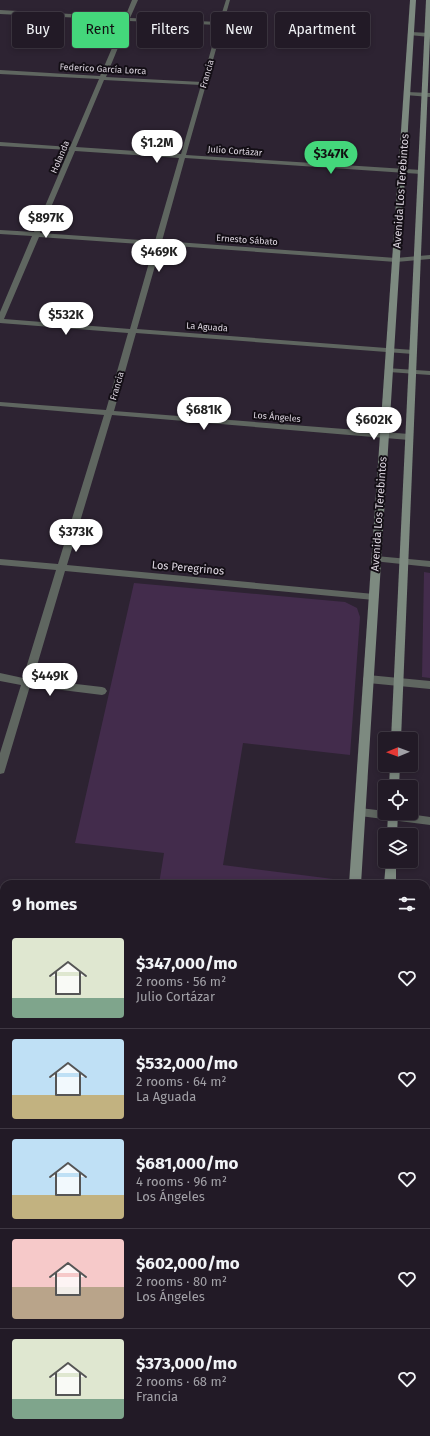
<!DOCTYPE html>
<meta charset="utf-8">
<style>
:root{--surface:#221a26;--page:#2e2732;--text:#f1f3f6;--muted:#a2a1a7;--line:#3f3843;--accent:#44d77b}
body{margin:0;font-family:"Fira Sans",sans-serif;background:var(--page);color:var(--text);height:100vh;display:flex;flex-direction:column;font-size:15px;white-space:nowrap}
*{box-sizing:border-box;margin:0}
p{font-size:13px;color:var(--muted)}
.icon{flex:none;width:22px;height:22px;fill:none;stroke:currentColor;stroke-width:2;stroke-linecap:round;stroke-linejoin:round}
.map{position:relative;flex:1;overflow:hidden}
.details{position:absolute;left:0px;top:880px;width:430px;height:556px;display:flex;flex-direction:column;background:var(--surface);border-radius:12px 12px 0 0;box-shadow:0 2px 6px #0003,0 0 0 1px var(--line)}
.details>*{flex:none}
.top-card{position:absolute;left:12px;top:12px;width:406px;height:36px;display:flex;gap:8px}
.needle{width:26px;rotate:269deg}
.buttons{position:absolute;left:378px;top:732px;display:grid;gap:8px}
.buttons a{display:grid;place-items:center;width:40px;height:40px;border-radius:4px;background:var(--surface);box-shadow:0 2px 6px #0003,0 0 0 1px var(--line);font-size:20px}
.price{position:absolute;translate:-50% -34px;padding:0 9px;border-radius:14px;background:#fff;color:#222;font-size:13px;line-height:26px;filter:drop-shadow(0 1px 2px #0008)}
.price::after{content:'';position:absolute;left:50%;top:24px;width:12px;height:9px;margin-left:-6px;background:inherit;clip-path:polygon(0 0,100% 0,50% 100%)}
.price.active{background:var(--accent);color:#111}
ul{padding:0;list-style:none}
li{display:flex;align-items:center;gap:12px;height:100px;padding:0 12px}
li+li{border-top:1px solid var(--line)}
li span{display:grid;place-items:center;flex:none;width:112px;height:80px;border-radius:4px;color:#555}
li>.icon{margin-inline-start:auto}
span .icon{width:48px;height:48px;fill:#fffc;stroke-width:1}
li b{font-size:17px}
h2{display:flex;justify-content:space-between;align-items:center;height:48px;padding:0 12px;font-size:17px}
.chip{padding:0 14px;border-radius:4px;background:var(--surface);box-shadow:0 2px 6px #0003,0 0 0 1px var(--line);font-size:14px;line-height:36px}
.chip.active{background:var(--accent);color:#111}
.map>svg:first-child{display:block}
</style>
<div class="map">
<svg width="430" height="1436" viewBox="0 0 430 1436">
<rect width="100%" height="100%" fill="#2d2332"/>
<g fill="#432c4c">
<polygon points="424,572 430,573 430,678 422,677"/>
<polygon points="134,583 345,602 357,608 360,617 350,755 243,743 223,865 341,880 340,884 159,884 164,853 75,843"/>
</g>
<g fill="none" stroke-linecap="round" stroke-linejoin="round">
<g fill="#5f6660" fill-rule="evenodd">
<path d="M132,0h6l-8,18 89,4 7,-22h4l-44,155 235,15 3,2 -3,2 -236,-16 -23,83 234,17 34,-3v4l-34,3 -235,-17 -24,84 276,21 4,2 -4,2 -277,-21 -22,78 295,23 4,3 -4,3 -297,-25 -45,150 307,29 5,3 -5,3 -309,-29 -32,108 69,8 3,1 2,3 -2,3 -3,1 -72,-9 -25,84 -1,3 -4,1v-21l21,-68 -21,-4v-8l23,5 33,-108 -56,-5v-6l58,5 46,-149 -104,-9v-4l106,8 22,-77 -128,-10v-11l32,-76 -32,-2v-4l34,2 35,-82 -69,-4v-4l70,5 29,-68 -99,-5v-4l100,6 24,-56 -124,-6v-4l125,7zM129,21l89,4 -16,57 -96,-5zM104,80l97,5 -20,69 -105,-7zM75,151l104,7 -24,83 -115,-8zM39,237l115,8 -24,84 -126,-10z"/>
<polygon points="411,32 430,33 430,37 409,35 408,34"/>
<polygon points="407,92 430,93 430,97 405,95 404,94"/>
<polygon points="386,368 430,371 430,375 389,372 385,370"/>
<polygon points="376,556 430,561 430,567 373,561 372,559"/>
<polygon points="368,675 430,681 430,689 368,683 365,682 363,679 365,676"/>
<polygon points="360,808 385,811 385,813 402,813 430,817 430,825 360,816 356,815 355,812 356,809"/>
<rect x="0" y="955" width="4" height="10"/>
<rect x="426" y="1005" width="4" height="12"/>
<rect x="0" y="1214" width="4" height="14"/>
<rect x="426" y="1274" width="4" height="14"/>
</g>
<g fill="#7d8a80" fill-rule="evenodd">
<polygon points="410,0 416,0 361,884 349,884"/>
<polygon points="426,0 430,0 430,36 401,739 391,739"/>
<polygon points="390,765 400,765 399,787 389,787"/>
<polygon points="388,813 398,813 397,835 387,835"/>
<polygon points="386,861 396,861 396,884 384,884"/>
<polygon points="311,1432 325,1432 326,1436 310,1436"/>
<rect x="358" y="1432" width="14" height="4"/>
</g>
</g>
<g text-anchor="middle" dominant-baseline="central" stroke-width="4" stroke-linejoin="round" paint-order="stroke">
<g font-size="9" fill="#ddd6e0" stroke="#130e15">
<text transform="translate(103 69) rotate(3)">Federico García Lorca</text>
<text transform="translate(207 74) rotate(-74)">Francia</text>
<text transform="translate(235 151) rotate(4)">Julio Cortázar</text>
<text transform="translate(60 157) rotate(-67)">Holanda</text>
<text transform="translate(247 240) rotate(4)">Ernesto Sábato</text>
<text transform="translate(207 327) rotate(4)">La Aguada</text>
<text transform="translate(117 386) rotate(-74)">Francia</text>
<text transform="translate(277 417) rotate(5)">Los Ángeles</text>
</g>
<g font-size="11" fill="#ddd6e0" stroke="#130e15">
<text transform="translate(401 191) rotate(-86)">Avenida Los Terebintos</text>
<text transform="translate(379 514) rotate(-86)">Avenida Los Terebintos</text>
<text transform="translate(188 568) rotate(5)">Los Peregrinos</text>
</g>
</g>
</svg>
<div class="buttons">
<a><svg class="needle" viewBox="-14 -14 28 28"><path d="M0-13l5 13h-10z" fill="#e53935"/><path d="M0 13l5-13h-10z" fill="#a2a1a7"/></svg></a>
<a><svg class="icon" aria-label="locate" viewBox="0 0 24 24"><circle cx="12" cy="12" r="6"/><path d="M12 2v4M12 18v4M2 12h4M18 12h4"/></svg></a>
<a><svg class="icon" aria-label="layers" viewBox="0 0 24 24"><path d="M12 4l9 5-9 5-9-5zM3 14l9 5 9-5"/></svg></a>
</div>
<b class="price" style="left:157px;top:164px">$1.2M</b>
<b class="price active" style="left:331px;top:175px">$347K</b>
<b class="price" style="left:46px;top:239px">$897K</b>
<b class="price" style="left:159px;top:273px">$469K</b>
<b class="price" style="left:66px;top:336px">$532K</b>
<b class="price" style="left:204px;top:431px">$681K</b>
<b class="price" style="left:374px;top:441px">$602K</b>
<b class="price" style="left:76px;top:553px">$373K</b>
<b class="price" style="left:50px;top:697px">$449K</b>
<div class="top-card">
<a class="chip">Buy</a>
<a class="chip active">Rent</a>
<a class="chip">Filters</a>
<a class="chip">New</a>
<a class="chip">Apartment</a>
</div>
<section class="details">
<h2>9 homes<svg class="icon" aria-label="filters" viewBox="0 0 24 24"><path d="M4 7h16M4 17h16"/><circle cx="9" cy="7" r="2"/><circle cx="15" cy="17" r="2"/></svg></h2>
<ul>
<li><span style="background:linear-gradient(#dfe7d0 75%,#7fa58c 0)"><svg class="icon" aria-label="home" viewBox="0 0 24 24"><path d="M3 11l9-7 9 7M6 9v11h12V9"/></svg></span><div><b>$347,000/mo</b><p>2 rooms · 56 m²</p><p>Julio Cortázar</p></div><svg class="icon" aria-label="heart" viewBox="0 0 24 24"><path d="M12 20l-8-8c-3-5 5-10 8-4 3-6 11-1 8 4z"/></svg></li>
<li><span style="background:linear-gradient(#bfe0f5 70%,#c2b280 0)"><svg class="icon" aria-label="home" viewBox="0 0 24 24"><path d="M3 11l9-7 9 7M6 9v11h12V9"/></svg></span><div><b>$532,000/mo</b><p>2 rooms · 64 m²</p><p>La Aguada</p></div><svg class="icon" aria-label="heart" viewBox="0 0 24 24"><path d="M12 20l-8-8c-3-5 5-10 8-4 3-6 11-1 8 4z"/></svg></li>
<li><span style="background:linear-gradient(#bfe0f5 70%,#c2b280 0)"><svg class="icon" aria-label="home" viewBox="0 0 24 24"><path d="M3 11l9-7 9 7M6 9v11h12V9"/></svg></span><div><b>$681,000/mo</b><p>4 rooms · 96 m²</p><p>Los Ángeles</p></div><svg class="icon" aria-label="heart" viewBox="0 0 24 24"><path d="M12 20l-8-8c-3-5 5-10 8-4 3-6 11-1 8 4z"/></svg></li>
<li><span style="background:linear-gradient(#f6c9c9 60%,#b9a48a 0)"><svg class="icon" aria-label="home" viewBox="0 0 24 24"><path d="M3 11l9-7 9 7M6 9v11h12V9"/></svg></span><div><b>$602,000/mo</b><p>2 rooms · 80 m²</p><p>Los Ángeles</p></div><svg class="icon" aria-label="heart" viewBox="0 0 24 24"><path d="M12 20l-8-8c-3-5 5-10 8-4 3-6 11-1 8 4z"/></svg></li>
<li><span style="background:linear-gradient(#dfe7d0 75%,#7fa58c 0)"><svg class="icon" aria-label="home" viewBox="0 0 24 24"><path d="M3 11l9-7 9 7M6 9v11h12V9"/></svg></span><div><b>$373,000/mo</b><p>2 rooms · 68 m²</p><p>Francia</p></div><svg class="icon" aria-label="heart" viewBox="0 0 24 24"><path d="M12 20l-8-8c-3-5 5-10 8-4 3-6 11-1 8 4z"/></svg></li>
</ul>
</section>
</div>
